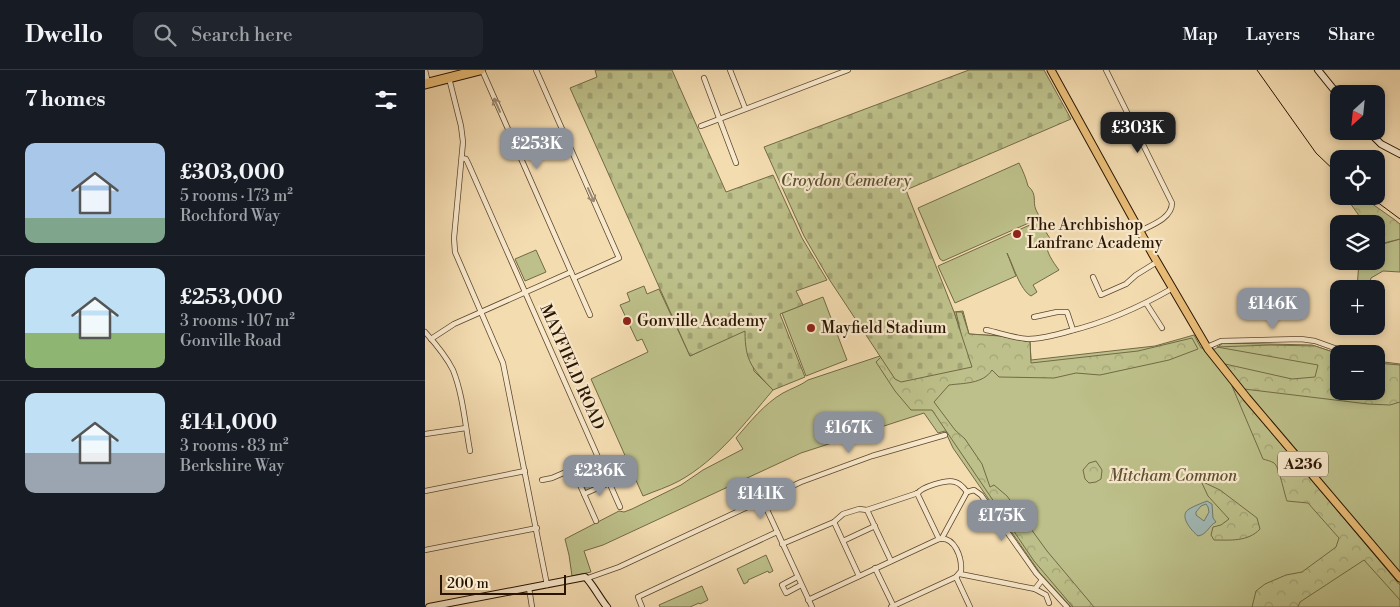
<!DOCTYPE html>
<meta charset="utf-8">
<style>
:root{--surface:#171b24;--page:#20242c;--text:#f1f3f6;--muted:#9ea1a6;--line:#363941;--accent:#8c9099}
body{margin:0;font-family:"Libre Bodoni",serif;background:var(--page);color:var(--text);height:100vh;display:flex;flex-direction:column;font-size:19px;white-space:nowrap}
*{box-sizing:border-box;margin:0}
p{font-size:16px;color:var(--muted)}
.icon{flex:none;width:28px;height:28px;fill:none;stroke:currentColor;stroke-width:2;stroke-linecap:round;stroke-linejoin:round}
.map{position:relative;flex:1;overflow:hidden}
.drawer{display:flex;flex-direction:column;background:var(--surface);width:425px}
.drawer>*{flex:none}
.needle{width:32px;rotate:207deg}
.fabs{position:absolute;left:905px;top:15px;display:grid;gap:10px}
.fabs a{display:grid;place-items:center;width:55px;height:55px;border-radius:10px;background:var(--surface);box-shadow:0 2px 8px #0003;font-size:25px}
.scale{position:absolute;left:15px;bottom:12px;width:126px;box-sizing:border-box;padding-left:5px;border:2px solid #281400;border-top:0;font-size:14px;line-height:18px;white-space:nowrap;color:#281400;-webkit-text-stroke:4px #f8e8cc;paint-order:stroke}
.price{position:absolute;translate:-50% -42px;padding:0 11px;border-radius:10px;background:var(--accent);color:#fff;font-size:16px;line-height:32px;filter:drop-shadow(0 1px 2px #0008)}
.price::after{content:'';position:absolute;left:50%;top:30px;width:15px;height:11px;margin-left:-8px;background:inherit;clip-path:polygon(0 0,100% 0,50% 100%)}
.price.current{background:#222;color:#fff}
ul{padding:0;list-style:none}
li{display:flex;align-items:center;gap:15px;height:125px;padding:0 25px}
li+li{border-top:1px solid var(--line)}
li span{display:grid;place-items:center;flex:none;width:140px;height:100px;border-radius:10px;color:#555}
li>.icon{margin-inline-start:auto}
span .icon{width:60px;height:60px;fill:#fffc;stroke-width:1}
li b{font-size:21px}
h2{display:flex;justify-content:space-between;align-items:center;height:60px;padding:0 25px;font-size:21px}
header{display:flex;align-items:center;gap:30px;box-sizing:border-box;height:70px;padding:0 25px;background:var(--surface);border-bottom:1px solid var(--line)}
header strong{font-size:24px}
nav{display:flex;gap:28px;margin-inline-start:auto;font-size:18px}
.search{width:350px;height:45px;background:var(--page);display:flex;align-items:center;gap:12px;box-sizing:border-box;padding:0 18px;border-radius:10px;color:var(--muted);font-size:19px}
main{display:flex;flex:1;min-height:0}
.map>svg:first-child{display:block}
</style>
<header>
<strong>Dwello</strong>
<div class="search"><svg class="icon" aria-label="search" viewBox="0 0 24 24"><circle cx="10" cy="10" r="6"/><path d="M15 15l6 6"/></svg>Search here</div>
<nav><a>Map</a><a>Layers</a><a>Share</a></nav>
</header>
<main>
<section class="drawer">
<h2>7 homes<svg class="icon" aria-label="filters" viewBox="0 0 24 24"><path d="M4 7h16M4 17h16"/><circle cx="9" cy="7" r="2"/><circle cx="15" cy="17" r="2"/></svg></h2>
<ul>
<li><span style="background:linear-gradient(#a9c7e8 75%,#7fa58c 0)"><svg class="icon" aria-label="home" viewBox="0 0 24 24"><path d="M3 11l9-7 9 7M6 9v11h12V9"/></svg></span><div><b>£303,000</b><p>5 rooms · 173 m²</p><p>Rochford Way</p></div></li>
<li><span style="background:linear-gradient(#bfe0f5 65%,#8fb573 0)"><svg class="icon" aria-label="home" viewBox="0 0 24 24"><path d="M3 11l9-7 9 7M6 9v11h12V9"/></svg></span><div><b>£253,000</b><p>3 rooms · 107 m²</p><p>Gonville Road</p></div></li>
<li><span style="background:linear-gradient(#bfe0f5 60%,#9aa5b1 0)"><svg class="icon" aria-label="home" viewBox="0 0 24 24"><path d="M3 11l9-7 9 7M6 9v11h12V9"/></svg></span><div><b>£141,000</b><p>3 rooms · 83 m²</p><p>Berkshire Way</p></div></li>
</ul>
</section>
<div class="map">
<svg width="975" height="537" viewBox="0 0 975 537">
<defs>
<pattern id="forest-crowns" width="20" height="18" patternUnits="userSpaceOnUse" patternTransform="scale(1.25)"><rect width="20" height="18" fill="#bdc08a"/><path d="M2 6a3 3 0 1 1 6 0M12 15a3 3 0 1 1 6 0" fill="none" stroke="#a2a475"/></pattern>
<pattern id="cemetery-stones" width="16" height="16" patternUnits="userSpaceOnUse" patternTransform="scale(1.25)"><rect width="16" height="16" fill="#bdc08a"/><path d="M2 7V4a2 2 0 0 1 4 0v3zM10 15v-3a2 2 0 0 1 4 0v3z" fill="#a2a475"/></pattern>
</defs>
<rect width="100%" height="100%" fill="#f4dcb1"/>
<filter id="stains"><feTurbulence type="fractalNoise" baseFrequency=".004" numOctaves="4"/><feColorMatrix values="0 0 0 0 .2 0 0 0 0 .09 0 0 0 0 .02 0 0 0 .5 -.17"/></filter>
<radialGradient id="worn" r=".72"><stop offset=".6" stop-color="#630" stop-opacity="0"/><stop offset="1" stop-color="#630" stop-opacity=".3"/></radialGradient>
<g fill="#bdc08a" stroke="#726a45">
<path d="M594,93c4,8 7,15 9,23 10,9 4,15 8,24 1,3 3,5 4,8l-97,43 -3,-2 -22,-51z"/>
<path d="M616,150l3,9 7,11 -5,2c0,10 7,20 13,28l-26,15 4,7 -6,4c-11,-6 -18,-31 -24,-43l9,23 -61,27 -17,-37z"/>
<polygon points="975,169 975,202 958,201 946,208 943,219 932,219 934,191 951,191 951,176"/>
<polygon points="111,180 121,202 100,211 90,189"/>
<path d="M219,216l3,8 12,-5 31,67 55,-26 9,41 19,19c-28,33 -56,70 -94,91 -11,6 -24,10 -36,15l-52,-117 57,-27 -6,-13 -5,2 -17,-36 10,-4 -3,-8z"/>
<polygon points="398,227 422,290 381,306 357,243"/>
<path d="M538,241l6,23 31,2 30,6 1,18 124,-14 39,-11 7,13 14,1 8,-6 89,2 27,9v37h37v-30l24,3v243h-329l-31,-34 -87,-125 -8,-17 -7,2 -14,-20 -123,40 -198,92 -19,6 7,21 -19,4 -3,-21 -4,-16 54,-28 5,1 8,-3 49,-24 22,-15 40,-21 -7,-11c14,-16 28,-34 47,-45 9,-5 17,-7 25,-13l72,-24 15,23 77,-12 -18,-55z"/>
<polygon points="171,392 180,412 161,421 152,400"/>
<polygon points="341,485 348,501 344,503 343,501 323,510 323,512 319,514 312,499"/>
<polygon points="277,516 283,530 275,534 274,533 265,537 235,537 234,535"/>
</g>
<g fill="url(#forest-crowns)" stroke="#726a45">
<polygon points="920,126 936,126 970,150 975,154 975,169 955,174 951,170 951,154 940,154"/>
<path d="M531,242h6l7,22 31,2 30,6 1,21 107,-12 54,-13 6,11 -29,11 -69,15 -24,-2 -22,5 -55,-1 -7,-7c-9,14 -28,13 -43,15l-15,17 21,28 10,9 17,25 8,23 4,-2 13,11 40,55 47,56h-21l-39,-46 -102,-151h-21l-16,-19 -19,-29 6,-6 86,9z"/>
<polygon points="845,275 890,276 914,284 914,321 951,321 951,293 975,295 975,332 965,335 943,334 819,319 800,294 867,309 890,307 893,295 792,277"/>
<path d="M807,316l168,199v15l-36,-40 -64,42 -2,5h-46l4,-16 9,-7 21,-9 16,-3 34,-25 3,-9 -31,-35 -21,-2c-3,-8 -8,-35 -13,-38 -3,-2 -8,-3 -11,-4z"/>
<polygon points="671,391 677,400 676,409 671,412 664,413 660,409 658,400 664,393"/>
<path d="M776,411l19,9 37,28 3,11c-12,13 -30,11 -46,11l-3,-5 2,-8 8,-2 8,-6 -21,-23z"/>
</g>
<g fill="url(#cemetery-stones)" stroke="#726a45">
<path d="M170,0h77l54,122 47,-17 29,63 25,42 -31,11 7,14 -23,9 25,63 -32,13c-21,-22 -28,-28 -28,-59l-55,25 -120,-268 27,-11z"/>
<polygon points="544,0 619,0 646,49 481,120 529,242 547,297 476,312 470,309 404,209 379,166 339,77"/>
</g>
<path fill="#a0b9b6" stroke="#70776d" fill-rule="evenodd" d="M782,431l5,3 1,14 3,4c-8,4 -8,12 -18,14 -6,-5 -20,-20 -9,-27 5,-3 13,-6 18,-8zM781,434l2,3 1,5 -5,9 -8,-6v-3l5,-6z"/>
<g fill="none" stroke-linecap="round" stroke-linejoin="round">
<g stroke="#5b462c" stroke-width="6">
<g id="street">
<polyline points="0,0 3,13"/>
<polyline points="57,0 165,245"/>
<polyline points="111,0 194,188 149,208"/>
<polyline points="305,0 320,38"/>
<path d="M681,0l66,133c0,15 -20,22 -32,28"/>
<polyline points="24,8 36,56 38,72 29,168 30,182 78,293 122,515"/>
<polyline points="279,8 311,93"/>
<polyline points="276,56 423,0"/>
<polyline points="37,88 41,89 43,93 195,437"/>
<polyline points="668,207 676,225 701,214 711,205 732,192"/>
<polyline points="721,233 737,258"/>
<polyline points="609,247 632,242 642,242 648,260"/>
<path d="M561,260c14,3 27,8 42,9 14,0 28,-4 42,-8 37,-9 70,-24 103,-43"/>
<path d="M0,262c10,11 21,24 28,38 10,25 12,54 17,81"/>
<polyline points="6,269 29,254 146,202"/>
<polyline points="782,277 796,271 876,269 890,271 915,280"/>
<polyline points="0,364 41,358"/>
<polyline points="148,399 171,451"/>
<polyline points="117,410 127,408 173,388"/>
<polyline points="0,421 100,401"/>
<polyline points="542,422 549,420 556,425 611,503 642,537"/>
<polyline points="159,424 184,413"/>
<polyline points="337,429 387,537"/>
<polyline points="442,440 466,491"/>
<polyline points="409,452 434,506"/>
<polyline points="517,468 542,422"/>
<polyline points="418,471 450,456"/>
<path d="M357,474l52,-22 9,-8 16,-5 8,1 51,-17c4,-6 29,-14 37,-11 5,1 9,6 12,10"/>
<polyline points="0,480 112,458"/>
<polyline points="450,498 469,537"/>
<polyline points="535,504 610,519 617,510"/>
<polyline points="372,507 357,515 361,523 376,515"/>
<polyline points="531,507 545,537"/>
<polyline points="163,508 194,497 376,412 447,386 520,365"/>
<polyline points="104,518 107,537"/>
<polyline points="610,519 621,525 624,533"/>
<polyline points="383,530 514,469"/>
<polyline points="217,537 213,527 352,462"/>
<path d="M466,537l65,-30 5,-6c1,-13 -6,-35 -22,-32l-22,-46"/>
</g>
</g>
<g stroke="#281400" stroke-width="8">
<g id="secondary">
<polyline points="893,0 914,26"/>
<polyline points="943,61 956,74 975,84"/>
<path d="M4,537l156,-30c5,3 16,23 22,30"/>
</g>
</g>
<g stroke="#281400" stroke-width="9">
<polyline id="primary" points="626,0 728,185 783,279 822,328 975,508"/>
</g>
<g stroke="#281400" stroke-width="11">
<polyline id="highway" points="0,14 55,0"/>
</g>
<use href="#street" stroke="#f8e8cc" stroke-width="4.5"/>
<use href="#secondary" stroke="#f8e8cc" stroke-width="6"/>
<use href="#primary" stroke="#eabe78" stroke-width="7"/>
<use href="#highway" stroke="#eabe78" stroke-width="9"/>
<g stroke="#281400" stroke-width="1">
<polyline points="832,0 891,83 914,105"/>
<polyline points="944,126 975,149"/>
</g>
</g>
<defs><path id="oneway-shaft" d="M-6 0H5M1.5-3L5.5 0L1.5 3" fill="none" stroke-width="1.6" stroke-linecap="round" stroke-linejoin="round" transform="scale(1.25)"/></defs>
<g stroke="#9a8970">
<use href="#oneway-shaft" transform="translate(72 35) rotate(-114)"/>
<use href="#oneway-shaft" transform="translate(166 125) rotate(66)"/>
</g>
<g fill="#8f2418" stroke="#f8e8cc" stroke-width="2">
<circle cx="592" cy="164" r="5"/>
<circle cx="202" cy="251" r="5"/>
<circle cx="386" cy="258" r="5"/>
</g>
<g text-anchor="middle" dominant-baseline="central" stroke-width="4.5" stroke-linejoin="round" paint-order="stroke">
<rect fill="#f8e8cc" stroke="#66543d" stroke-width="1" x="853" y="381.5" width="50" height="25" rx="4"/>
<g font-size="15" font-weight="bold" fill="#281400">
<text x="878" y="394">A236</text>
</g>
<g font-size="16" font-style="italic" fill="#5c5030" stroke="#f8e8cc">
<text x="421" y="111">Croydon Cemetery</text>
<text x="748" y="406">Mitcham Common</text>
</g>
<g font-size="16" fill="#281400" stroke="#f8e8cc" text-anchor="start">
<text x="602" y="155">The Archbishop<tspan x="602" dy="18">Lanfranc Academy</tspan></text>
<text x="212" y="251">Gonville Academy</text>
<text x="396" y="258">Mayfield Stadium</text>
</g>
<g font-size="16" fill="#281400" stroke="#f8e8cc">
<text transform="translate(147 297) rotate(66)">MAYFIELD ROAD</text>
</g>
</g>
<rect width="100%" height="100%" filter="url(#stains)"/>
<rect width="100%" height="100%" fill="url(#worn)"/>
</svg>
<div class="fabs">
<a><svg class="needle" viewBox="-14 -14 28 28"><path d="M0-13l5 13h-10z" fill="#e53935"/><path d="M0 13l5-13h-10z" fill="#9ea1a6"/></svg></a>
<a><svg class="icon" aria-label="locate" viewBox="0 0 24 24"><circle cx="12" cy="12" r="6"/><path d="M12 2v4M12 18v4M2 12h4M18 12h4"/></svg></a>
<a><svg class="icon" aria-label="layers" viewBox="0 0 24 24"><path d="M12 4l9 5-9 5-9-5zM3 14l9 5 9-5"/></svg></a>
<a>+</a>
<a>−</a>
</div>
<div class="scale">200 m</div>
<b class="price current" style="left:713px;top:84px">£303K</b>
<b class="price" style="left:112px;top:100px">£253K</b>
<b class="price" style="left:848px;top:260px">£146K</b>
<b class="price" style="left:424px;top:384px">£167K</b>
<b class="price" style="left:175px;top:427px">£236K</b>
<b class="price" style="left:336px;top:450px">£141K</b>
<b class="price" style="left:577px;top:472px">£175K</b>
</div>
</main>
